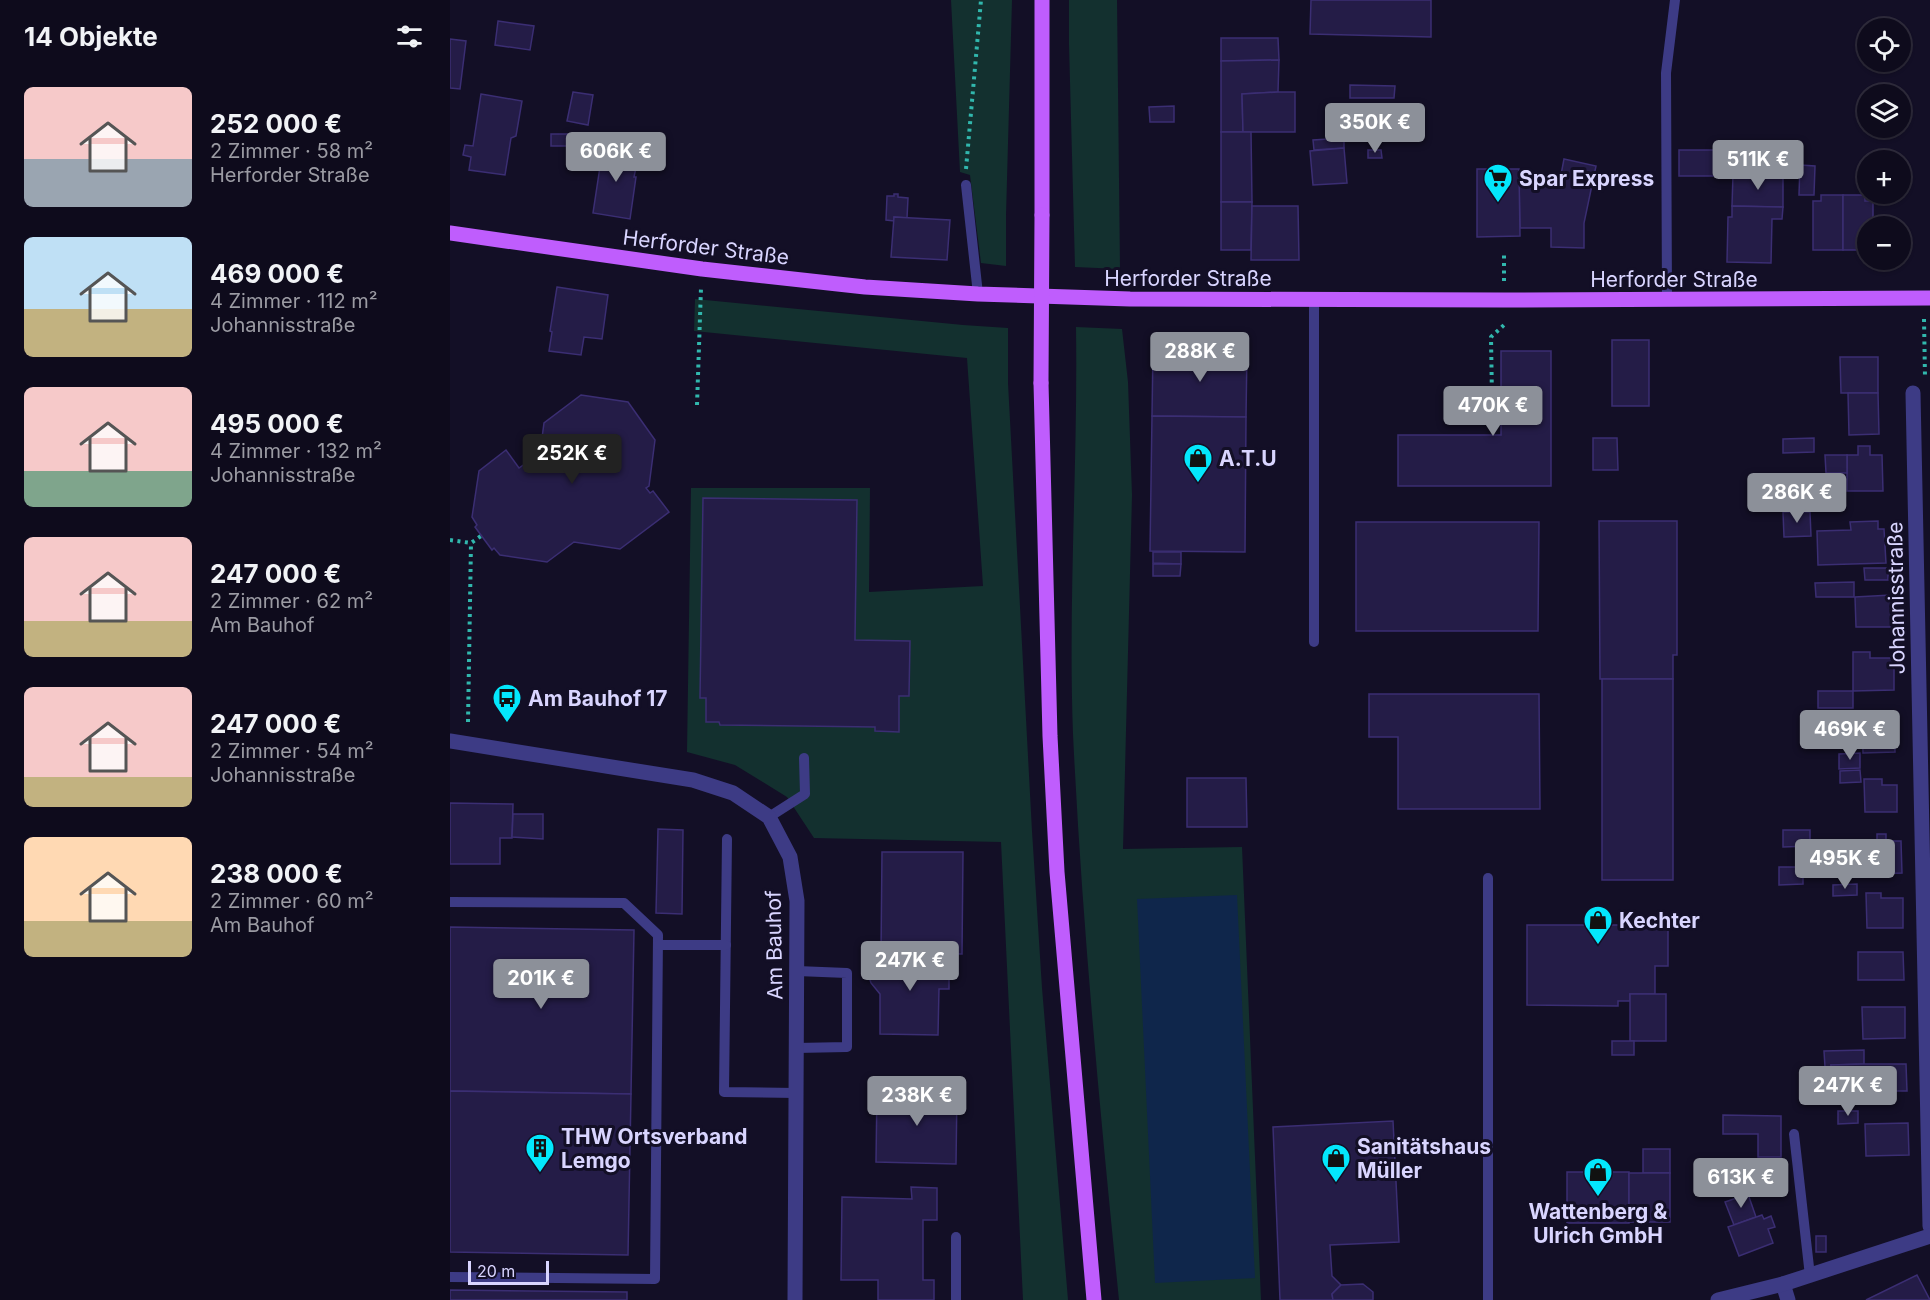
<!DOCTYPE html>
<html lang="de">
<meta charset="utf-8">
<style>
:root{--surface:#0e0b1c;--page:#171425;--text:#f1f3f6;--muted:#9b9ba3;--line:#2e2b3b;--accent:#8c9099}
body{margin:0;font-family:Inter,sans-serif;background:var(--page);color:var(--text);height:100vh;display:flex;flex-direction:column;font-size:22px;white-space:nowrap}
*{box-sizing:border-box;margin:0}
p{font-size:20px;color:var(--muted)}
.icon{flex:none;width:33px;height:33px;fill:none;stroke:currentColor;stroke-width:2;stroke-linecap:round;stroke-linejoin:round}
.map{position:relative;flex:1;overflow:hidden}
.sheet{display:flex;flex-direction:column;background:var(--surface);width:450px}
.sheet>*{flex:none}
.fabs{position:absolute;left:1407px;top:18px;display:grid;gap:12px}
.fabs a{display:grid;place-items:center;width:54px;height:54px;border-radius:50%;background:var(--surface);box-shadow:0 2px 4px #0004,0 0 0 2px var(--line);font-size:30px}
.scale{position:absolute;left:18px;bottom:15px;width:81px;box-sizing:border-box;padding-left:6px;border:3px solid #d9d5ff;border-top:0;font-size:16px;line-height:21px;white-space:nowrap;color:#d9d5ff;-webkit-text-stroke:4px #130f26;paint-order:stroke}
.price{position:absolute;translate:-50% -51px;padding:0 14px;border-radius:6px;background:var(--accent);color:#fff;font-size:20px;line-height:39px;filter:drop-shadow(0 2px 3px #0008)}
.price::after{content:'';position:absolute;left:50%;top:36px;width:18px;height:14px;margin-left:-9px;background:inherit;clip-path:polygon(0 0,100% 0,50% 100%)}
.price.current{background:#222;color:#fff}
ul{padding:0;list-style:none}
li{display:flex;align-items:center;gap:18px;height:150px;padding:0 24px}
li span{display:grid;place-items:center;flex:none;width:168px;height:120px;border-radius:9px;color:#555}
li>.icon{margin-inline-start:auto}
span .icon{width:72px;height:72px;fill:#fffc;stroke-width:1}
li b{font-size:26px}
h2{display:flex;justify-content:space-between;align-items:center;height:72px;padding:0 24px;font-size:26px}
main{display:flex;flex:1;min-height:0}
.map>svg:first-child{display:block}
</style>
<main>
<section class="sheet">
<h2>14 Objekte<svg class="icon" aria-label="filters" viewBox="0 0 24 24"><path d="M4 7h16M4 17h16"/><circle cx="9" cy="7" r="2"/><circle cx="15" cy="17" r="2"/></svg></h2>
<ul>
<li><span style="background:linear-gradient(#f6c9c9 60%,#9aa5b1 0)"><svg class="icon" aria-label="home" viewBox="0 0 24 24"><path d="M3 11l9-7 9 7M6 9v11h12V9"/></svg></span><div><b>252 000 €</b><p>2 Zimmer · 58 m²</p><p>Herforder Straße</p></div></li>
<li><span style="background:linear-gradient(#bfe0f5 60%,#c2b280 0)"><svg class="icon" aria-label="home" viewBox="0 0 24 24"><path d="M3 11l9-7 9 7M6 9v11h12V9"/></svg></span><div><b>469 000 €</b><p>4 Zimmer · 112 m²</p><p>Johannisstraße</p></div></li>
<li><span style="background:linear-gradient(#f6c9c9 70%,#7fa58c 0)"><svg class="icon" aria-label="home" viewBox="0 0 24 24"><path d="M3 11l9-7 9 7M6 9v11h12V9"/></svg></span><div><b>495 000 €</b><p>4 Zimmer · 132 m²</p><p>Johannisstraße</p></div></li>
<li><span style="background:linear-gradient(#f6c9c9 70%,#c2b280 0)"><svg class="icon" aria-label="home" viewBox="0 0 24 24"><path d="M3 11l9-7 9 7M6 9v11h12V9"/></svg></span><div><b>247 000 €</b><p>2 Zimmer · 62 m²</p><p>Am Bauhof</p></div></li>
<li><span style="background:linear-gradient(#f6c9c9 75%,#c2b280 0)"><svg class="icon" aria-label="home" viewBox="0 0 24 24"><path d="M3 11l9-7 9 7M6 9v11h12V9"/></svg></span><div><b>247 000 €</b><p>2 Zimmer · 54 m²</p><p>Johannisstraße</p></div></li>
<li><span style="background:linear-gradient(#ffd9b3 70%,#c2b280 0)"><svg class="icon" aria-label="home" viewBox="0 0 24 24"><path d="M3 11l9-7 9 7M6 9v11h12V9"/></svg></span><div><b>238 000 €</b><p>2 Zimmer · 60 m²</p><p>Am Bauhof</p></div></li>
</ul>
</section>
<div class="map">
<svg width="1480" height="1300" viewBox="0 0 1480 1300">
<rect width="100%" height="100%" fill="#130f26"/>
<g fill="#13302f">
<polygon points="501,0 562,0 556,215 556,266 531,263 520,175 510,172"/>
<polygon points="619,0 667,0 670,269 625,267 619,44"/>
<polygon points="245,299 513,325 558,328 558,383 582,831 592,988 618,1300 573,1300 551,842 364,838 337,797 285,765 237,752 241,488 420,488 419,592 533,586 517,358 244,331"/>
<path d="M626,327l46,2 6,53 4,113 -9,354 119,-2 19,453h-142c-19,-188 -37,-377 -46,-566 -5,-136 5,-271 3,-407z"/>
</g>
<polygon fill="#0f264b" points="787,895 805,1278 705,1283 687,899"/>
<g fill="#241c47" stroke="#3b2e73" stroke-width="1.5">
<polygon points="861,0 981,0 981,37 860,34"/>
<polygon points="48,21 84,26 80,50 45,45"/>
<polygon points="771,38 828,38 829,60 771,61"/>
<polygon points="0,39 16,41 10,89 0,88"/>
<polygon points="829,60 828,92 792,94 793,132 771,132 771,61"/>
<polygon points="900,85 945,86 944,98 900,98"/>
<polygon points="123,92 143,95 138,125 117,121"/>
<polygon points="828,92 845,92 845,132 793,132 792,94"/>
<polygon points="31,94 72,101 66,136 61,138 55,175 19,170 21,157 13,155 15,145 23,146"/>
<polygon points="724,106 724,122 700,122 699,107"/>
<polygon points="771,132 801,132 802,202 771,202"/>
<polygon points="101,134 125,134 124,146 101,146"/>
<polygon points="894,138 894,148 864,150 863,140"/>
<polygon points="153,147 189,153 184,177 186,177 180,219 143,213"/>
<polygon points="894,148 897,183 863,185 860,151"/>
<polygon points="918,150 931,150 932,158 918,158"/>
<rect x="1229" y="150" width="39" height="26"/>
<polygon points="1114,159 1146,166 1134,223 1134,248 1101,247 1101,228 1070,228 1069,180 1110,180"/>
<polygon points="1350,165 1365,166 1364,195 1349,195"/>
<polygon points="1027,169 1069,169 1070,236 1027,237"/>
<polygon points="1283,174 1333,175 1333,207 1282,206"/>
<polygon points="444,194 448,194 448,197 458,198 457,218 444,217 444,221 436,220 437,196 444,196"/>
<polygon points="1371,195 1393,195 1393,250 1363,250 1363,201 1371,201"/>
<polygon points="1393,195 1415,195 1415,201 1423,201 1423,226 1418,226 1418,250 1393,250"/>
<polygon points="771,202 802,202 801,250 771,250"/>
<polygon points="802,206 848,206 849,260 801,260"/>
<polygon points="1282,206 1333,207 1332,219 1322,219 1321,263 1277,262 1278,217 1282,217"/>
<polygon points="444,217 500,220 497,260 441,257"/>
<polygon points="107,287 158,295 152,339 134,337 131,355 99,351 102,332 100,331"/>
<rect x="1162" y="340" width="37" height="66"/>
<polygon points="703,349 797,350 796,417 702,416"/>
<polygon points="1051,351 1101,351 1101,486 948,486 948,435 1051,435"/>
<polygon points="1390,357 1428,357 1428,393 1391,393"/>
<polygon points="1398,393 1428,393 1429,434 1399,435"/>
<polygon points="131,395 178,402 205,440 199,486 196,488 200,493 203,491 219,512 170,549 124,542 97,562 50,555 44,548 42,550 25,527 27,525 22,517 29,471 56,450 69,468 90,453 94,423"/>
<polygon points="702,416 796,417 795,552 700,551"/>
<polygon points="1143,438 1167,438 1168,470 1143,470"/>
<polygon points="1364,438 1364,452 1333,453 1333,439"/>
<polygon points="1408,446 1420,446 1420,455 1432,455 1433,491 1397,491 1397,455 1408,455"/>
<polygon points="1375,455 1397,455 1397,473 1376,473"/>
<polygon points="253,498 407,500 405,640 460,641 459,696 449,696 449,732 425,731 425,727 270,725 269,722 256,722 256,698 250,698"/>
<polygon points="1333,512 1360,512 1361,536 1334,537"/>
<polygon points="1149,521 1227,521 1227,655 1223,655 1223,679 1150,679"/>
<polygon points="1428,521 1428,529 1434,529 1436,563 1368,565 1367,531 1401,530 1400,522"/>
<polygon points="906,522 1089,522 1088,631 906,631"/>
<polygon points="703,552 731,552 731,564 703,563"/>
<polygon points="703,564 731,564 730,576 703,576"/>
<polygon points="1414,568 1438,568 1438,580 1415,580"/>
<polygon points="1404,582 1404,597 1366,597 1365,583"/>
<polygon points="1441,595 1442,627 1406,627 1405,597"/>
<polygon points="1403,652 1420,652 1420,658 1444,658 1444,690 1403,691"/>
<rect x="1152" y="679" width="71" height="201"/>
<rect x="1368" y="691" width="35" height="17"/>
<polygon points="919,694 1089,694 1090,809 948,809 948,737 919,737"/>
<polygon points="1421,715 1421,721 1444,720 1445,752 1413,753 1412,716"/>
<polygon points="1400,716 1412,716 1412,733 1401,733"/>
<polygon points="1410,753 1410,768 1389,769 1389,754"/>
<polygon points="1410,770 1411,782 1390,783 1390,771"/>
<polygon points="737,778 796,778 797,827 737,827"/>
<polygon points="1414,779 1432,779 1432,785 1447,785 1447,812 1415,812"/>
<polygon points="0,803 63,804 62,838 50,838 50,864 0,864"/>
<polygon points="63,814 93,814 93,839 62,837"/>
<polygon points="208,829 233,830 232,914 206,913"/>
<polygon points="1333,830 1360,830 1360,846 1333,847"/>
<polygon points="1427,834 1436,834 1436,841 1451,841 1452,873 1418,874 1417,842 1427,842"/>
<rect x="1390" y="843" width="27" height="15"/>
<polygon points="1390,843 1390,858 1398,858 1399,873 1365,874 1364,844"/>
<polygon points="432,852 513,852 512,954 431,953"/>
<polygon points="1398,858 1417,858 1418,873 1399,873"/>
<polygon points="1329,867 1353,867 1353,884 1329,885"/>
<polygon points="1407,884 1407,895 1383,896 1383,885"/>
<polygon points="1416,893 1431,893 1431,898 1453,898 1453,928 1417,928"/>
<polygon points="1077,925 1218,925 1218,966 1205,966 1205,994 1180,994 1180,1001 1168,1001 1168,1006 1077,1005"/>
<polygon points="0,927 184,930 181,1094 0,1091"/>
<polygon points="1408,952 1453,952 1454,980 1408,980"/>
<polygon points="431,953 499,954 499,989 489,989 488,1035 430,1034 430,994 421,983 419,977 425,964 431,960"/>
<rect x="1180" y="994" width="36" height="47"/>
<polygon points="1412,1007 1455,1007 1455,1038 1413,1039"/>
<rect x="1162" y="1041" width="22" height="14"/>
<polygon points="1414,1050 1414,1064 1381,1065 1382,1067 1375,1067 1374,1051"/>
<polygon points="1414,1064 1456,1064 1457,1091 1422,1091 1422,1098 1403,1098 1403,1086 1382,1086 1381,1065"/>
<polygon points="427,1090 507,1091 506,1164 426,1162"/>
<polygon points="0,1091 181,1094 178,1255 0,1252"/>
<polygon points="1388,1111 1408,1111 1408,1123 1388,1124"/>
<polygon points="1273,1115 1331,1116 1331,1157 1308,1157 1308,1134 1273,1134"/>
<polygon points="943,1121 949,1242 880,1245 882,1276 891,1285 882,1294 883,1300 830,1300 823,1127"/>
<polygon points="1458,1123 1459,1155 1416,1156 1415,1124"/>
<rect x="1193" y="1149" width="27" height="24"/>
<rect x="1117" y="1172" width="62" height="51"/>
<rect x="1179" y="1173" width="41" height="49"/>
<polygon points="461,1187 487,1188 487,1220 473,1220 473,1280 484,1280 484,1300 428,1300 428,1280 391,1280 392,1197 462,1199"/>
<polygon points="1298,1194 1306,1217 1284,1225 1275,1202"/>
<polygon points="1312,1215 1314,1219 1321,1216 1325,1227 1318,1229 1323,1243 1289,1256 1278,1227"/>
<rect x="1366" y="1236" width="10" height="16"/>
<polygon points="1467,1275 1480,1300 1416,1300"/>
<polygon points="913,1284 923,1292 923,1300 883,1300 882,1294 891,1285"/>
<polygon points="0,1290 177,1292 177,1300 0,1300"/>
</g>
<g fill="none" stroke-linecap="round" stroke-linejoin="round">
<g stroke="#31b7ad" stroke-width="4" stroke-dasharray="3 4.5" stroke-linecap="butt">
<polyline points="516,169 531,0"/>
<polyline points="1054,281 1054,253"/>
<polyline points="1474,319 1475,377"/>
<polyline points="1006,399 1042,399 1041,337 1054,325 1054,321"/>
<polyline points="247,405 251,288"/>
<polyline points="0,540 21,543 31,536"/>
<polyline points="18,722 21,543"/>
</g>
<g stroke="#3d3b85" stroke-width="10">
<polyline points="516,185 528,294"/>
<polyline points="864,299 864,642"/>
<polyline points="1217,300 1216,73 1225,0"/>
<polyline points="319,817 355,794 354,758"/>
<polyline points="277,839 274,1092 346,1093"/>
<polyline points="1038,878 1038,1300"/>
<polyline points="0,902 174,903 208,935 205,1279 0,1277"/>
<polyline points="208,945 276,945"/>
<polyline points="346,1048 397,1047 397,973 347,971"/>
<polyline points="1344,1134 1360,1276"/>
<polyline points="506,1300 506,1237"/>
</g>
<g stroke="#3d3b85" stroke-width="15">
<polyline points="1463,393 1480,1226"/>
<polyline points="0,741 243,780 283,793 319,817 340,857 347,901 345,1300"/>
<polyline points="1333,1284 1338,1300"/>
<polyline points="1268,1300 1333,1284 1480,1236"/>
</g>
<g stroke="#bf5dfd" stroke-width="15">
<polyline points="592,215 592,0"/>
<polyline points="0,233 252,269 415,287 528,294 680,299 1054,300 1480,298"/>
<polyline points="591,383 600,736 607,872 644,1300"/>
</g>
<polyline stroke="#bf5dfd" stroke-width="15" points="591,383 592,215"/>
</g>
<defs>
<g id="supermarket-pin" transform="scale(1.5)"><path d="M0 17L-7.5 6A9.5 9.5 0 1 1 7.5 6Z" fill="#03e7fc" stroke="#130f26"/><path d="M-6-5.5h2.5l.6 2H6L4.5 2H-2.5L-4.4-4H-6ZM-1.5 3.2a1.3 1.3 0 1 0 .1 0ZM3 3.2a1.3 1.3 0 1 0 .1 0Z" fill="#111"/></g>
<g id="shop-pin" transform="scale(1.5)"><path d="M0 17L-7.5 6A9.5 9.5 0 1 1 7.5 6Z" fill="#03e7fc" stroke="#130f26"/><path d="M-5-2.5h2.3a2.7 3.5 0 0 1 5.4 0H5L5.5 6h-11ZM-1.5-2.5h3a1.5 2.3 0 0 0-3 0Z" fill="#111"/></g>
<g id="bus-pin" transform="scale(1.5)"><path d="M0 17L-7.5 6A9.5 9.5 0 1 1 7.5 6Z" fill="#03e7fc" stroke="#130f26"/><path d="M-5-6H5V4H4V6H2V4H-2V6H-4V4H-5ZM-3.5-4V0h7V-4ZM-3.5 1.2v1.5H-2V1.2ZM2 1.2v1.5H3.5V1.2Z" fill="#111"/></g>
<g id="building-pin" transform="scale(1.5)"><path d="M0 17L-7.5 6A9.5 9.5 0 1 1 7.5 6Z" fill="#03e7fc" stroke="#130f26"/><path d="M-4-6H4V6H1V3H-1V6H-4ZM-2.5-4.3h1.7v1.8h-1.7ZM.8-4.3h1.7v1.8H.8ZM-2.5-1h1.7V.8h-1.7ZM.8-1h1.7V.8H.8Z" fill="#111"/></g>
</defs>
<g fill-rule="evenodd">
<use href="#supermarket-pin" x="1048" y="178"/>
<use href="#shop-pin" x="748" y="458"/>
<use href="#bus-pin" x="57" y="698"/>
<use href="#shop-pin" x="1148" y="920"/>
<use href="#building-pin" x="90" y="1148"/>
<use href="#shop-pin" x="886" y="1158"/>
<use href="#shop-pin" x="1148" y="1172"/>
</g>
<g text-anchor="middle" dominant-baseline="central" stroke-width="6" stroke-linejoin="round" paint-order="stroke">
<g font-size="21" font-weight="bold" fill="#d9d5ff" stroke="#130f26" text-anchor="start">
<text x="1069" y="178">Spar Express</text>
<text x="769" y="458">A.T.U</text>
<text x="78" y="698">Am Bauhof 17</text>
<text x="1169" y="920">Kechter</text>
<text x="111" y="1136">THW Ortsverband<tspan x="111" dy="24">Lemgo</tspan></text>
<text x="907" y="1146">Sanitätshaus<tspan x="907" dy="24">Müller</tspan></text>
<text x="1148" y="1211" text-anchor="middle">Wattenberg &amp;<tspan x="1148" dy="24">Ulrich GmbH</tspan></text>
</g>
<g font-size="21" fill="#d9d5ff" stroke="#130f26">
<text transform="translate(256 247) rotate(7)">Herforder Straße</text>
<text x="738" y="278">Herforder Straße</text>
<text x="1224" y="279">Herforder Straße</text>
<text transform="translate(1446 598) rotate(-91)">Johannisstraße</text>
<text transform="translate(324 945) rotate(-91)">Am Bauhof</text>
</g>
</g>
</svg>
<div class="fabs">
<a><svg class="icon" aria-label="locate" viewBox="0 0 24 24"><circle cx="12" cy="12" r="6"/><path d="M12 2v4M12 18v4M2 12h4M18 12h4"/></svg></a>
<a><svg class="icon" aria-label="layers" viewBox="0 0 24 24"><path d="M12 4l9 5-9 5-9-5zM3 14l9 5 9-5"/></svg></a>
<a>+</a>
<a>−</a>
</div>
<div class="scale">20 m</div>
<b class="price" style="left:925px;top:154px">350K €</b>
<b class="price" style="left:166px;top:183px">606K €</b>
<b class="price" style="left:1308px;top:191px">511K €</b>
<b class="price" style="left:750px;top:383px">288K €</b>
<b class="price" style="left:1043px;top:437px">470K €</b>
<b class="price current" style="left:122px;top:485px">252K €</b>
<b class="price" style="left:1347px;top:524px">286K €</b>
<b class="price" style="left:1400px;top:761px">469K €</b>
<b class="price" style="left:1395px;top:890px">495K €</b>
<b class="price" style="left:460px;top:992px">247K €</b>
<b class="price" style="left:91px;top:1010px">201K €</b>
<b class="price" style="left:1398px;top:1117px">247K €</b>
<b class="price" style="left:467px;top:1127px">238K €</b>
<b class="price" style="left:1291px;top:1209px">613K €</b>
</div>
</main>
